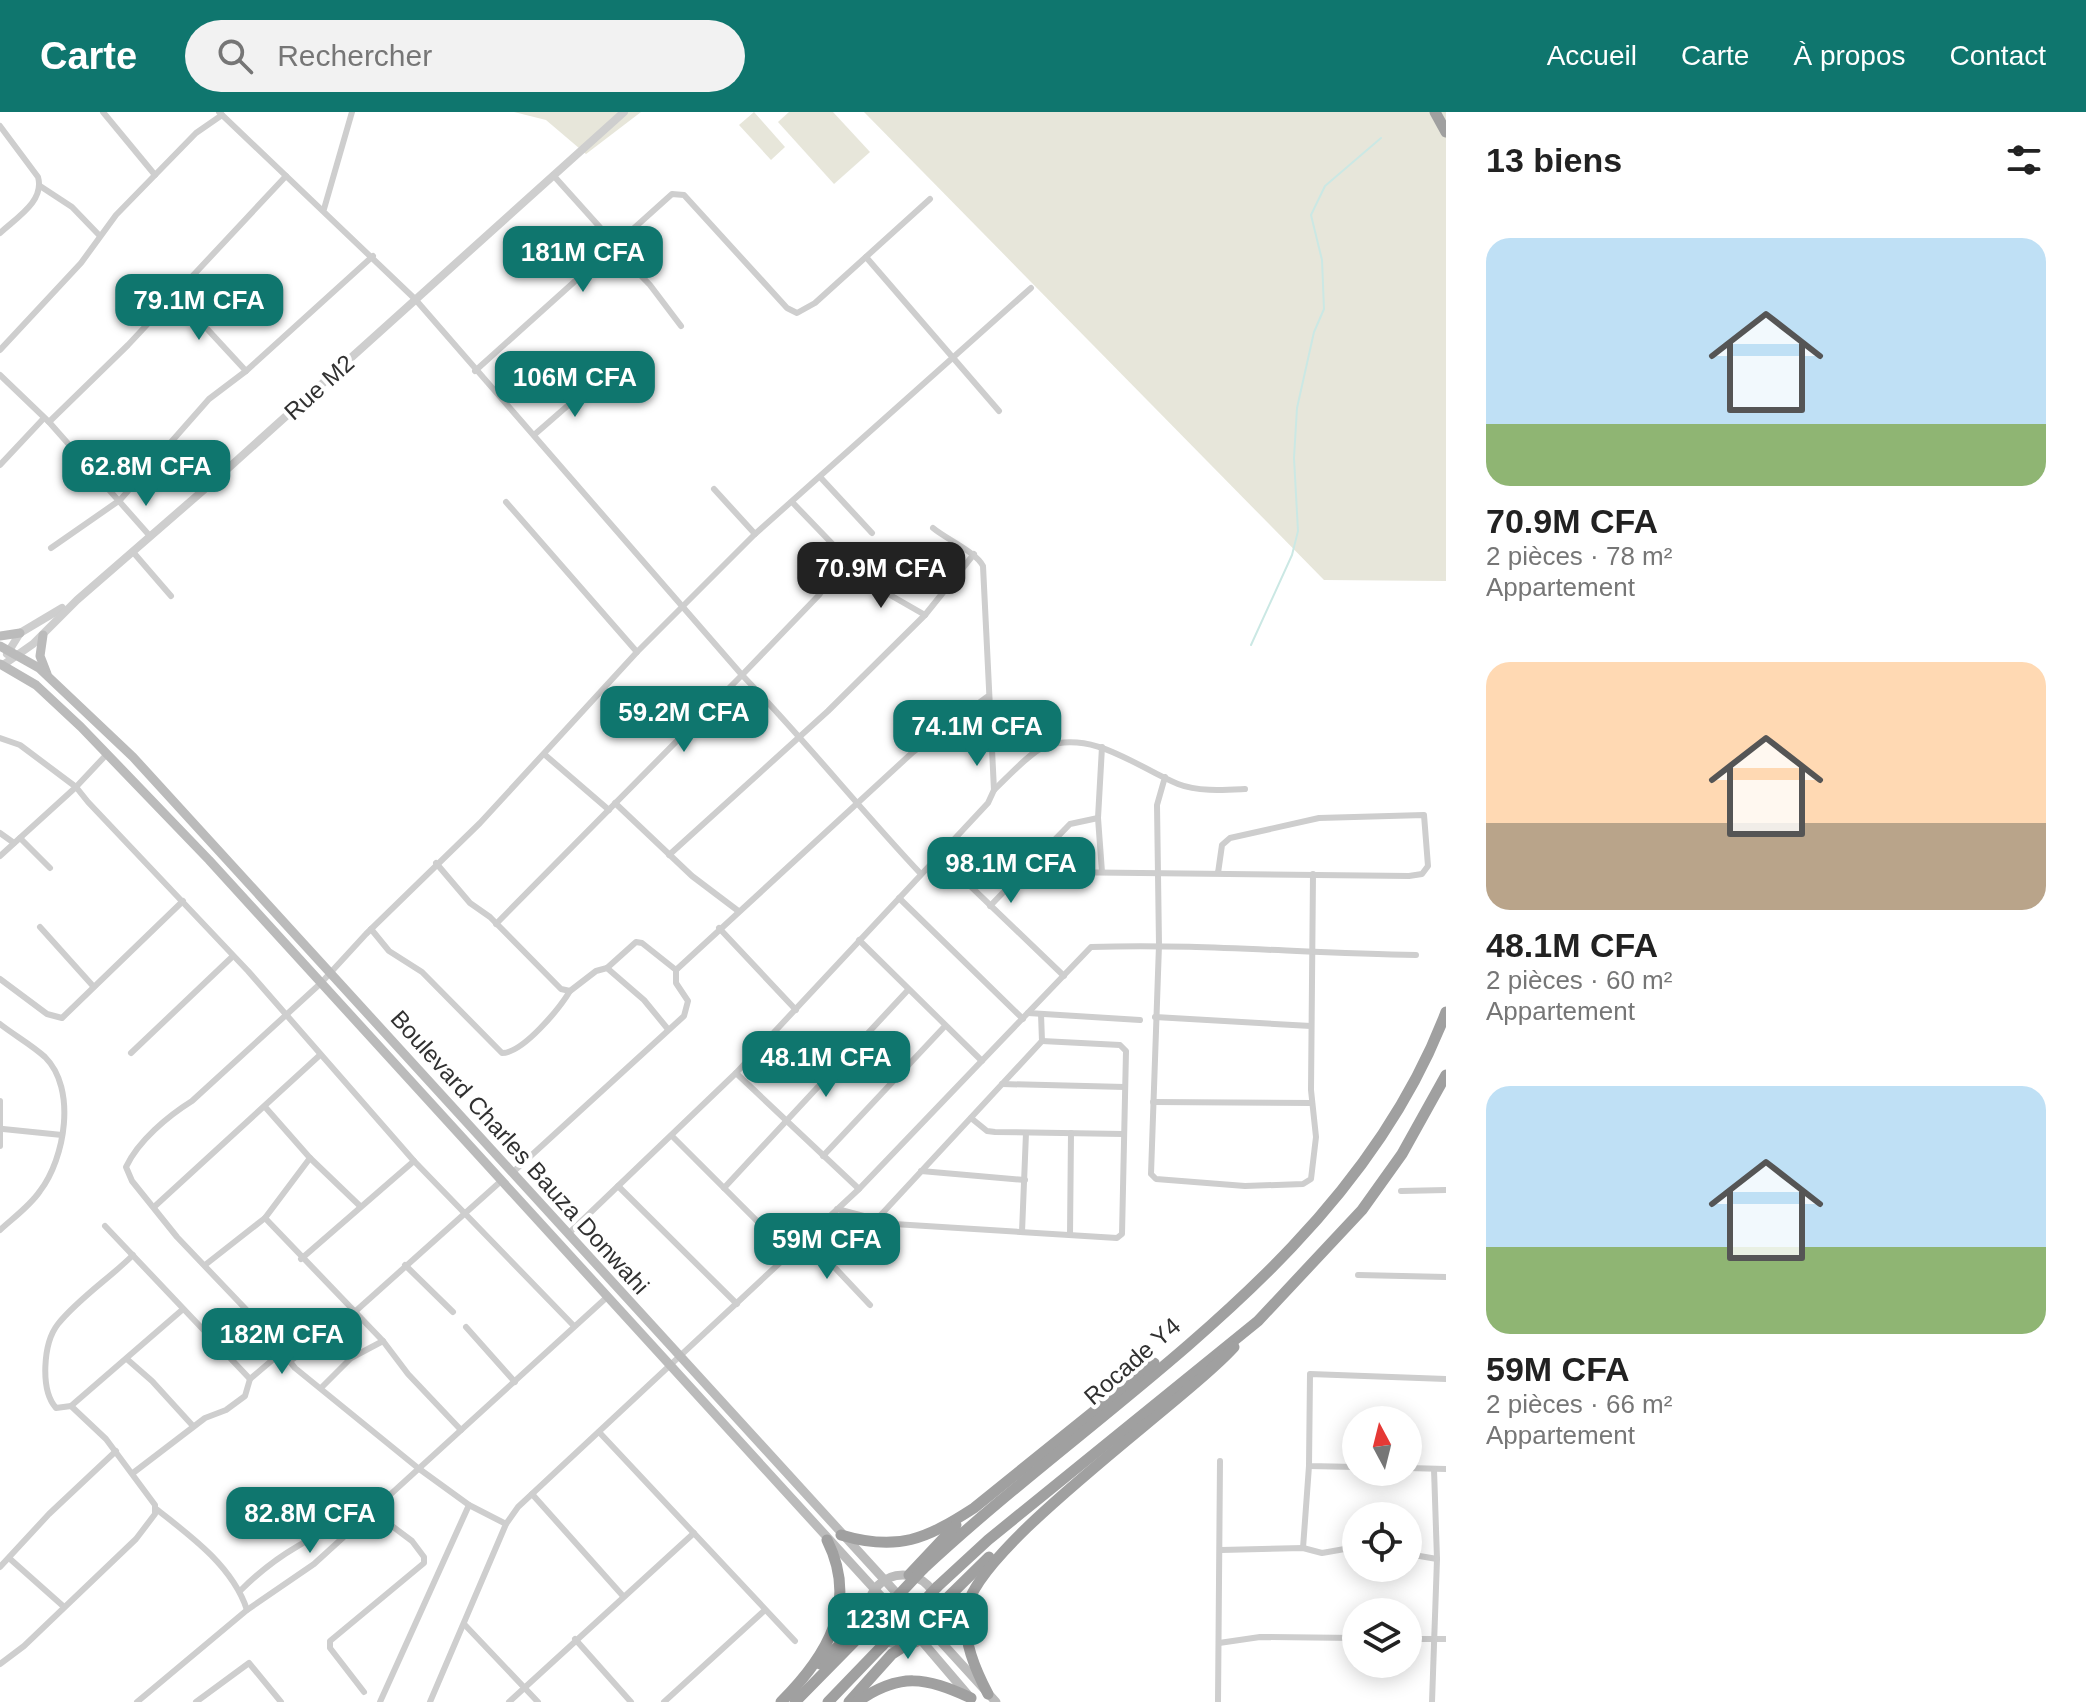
<!DOCTYPE html>
<html lang="fr">
<meta charset="utf-8">
<style>
:root{--surface:#fff;--page:#f2f2f2;--text:#222;--muted:#767676;--accent:#0f766e}
body{margin:0;font-family:Helvetica,sans-serif;background:var(--page);color:var(--text);height:100vh;display:flex;flex-direction:column;font-size:30px;white-space:nowrap}
*{box-sizing:border-box;margin:0}
p{font-size:26px;color:var(--muted)}
.icon{flex:none;width:44px;height:44px;fill:none;stroke:currentColor;stroke-width:2;stroke-linecap:round;stroke-linejoin:round}
.map{position:relative;flex:1;overflow:hidden}
.details{display:flex;flex-direction:column;background:var(--surface);width:640px}
.details>*{flex:none}
.needle{width:52px;rotate:353deg}
.fabs{position:absolute;left:1342px;top:1294px;display:grid;gap:16px}
.fabs a{display:grid;place-items:center;width:80px;height:80px;border-radius:50%;background:var(--surface);box-shadow:0 4px 20px #0003;font-size:40px}
.price{position:absolute;translate:-50% -68px;padding:0 18px;border-radius:16px;background:var(--accent);color:#fff;font-size:26px;line-height:52px;filter:drop-shadow(0 2px 4px #0008)}
.price::after{content:'';position:absolute;left:50%;top:48px;width:24px;height:18px;margin-left:-12px;background:inherit;clip-path:polygon(0 0,100% 0,50% 100%)}
.price.on{background:#222;color:#fff}
ul{padding:0;list-style:none}
li{display:grid;align-content:center;gap:16px;height:424px;padding:0 40px}
li span{display:grid;place-items:center;height:248px;border-radius:24px;color:#555}
li>.icon{margin-inline-start:auto}
span .icon{width:144px;height:144px;fill:#fffc;stroke-width:1}
li b{font-size:34px}
h2{display:flex;justify-content:space-between;align-items:center;height:96px;padding:0 40px;font-size:34px}
header{display:flex;align-items:center;gap:48px;box-sizing:border-box;height:112px;padding:0 40px;background:var(--accent);color:#fff}
header strong{font-size:38px}
nav{display:flex;gap:44px;margin-inline-start:auto;font-size:28px}
.search{width:560px;height:72px;background:var(--page);display:flex;align-items:center;gap:20px;box-sizing:border-box;padding:0 28px;border-radius:44px;color:var(--muted);font-size:30px}
main{display:flex;flex:1;min-height:0}
.map>svg:first-child{display:block}
</style>
<header>
<strong>Carte</strong>
<div class="search"><svg class="icon" aria-label="search" viewBox="0 0 24 24"><circle cx="10" cy="10" r="6"/><path d="M15 15l6 6"/></svg>Rechercher</div>
<nav><a>Accueil</a><a>Carte</a><a>À propos</a><a>Contact</a></nav>
</header>
<main>
<div class="map">
<svg width="1446" height="1590" viewBox="0 0 1446 1590">
<rect width="100%" height="100%" fill="#fff"/>
<g fill="#e7e6da">
<polygon points="514,0 641,0 586,42 546,8"/>
<polygon points="754,0 785,35 771,48 739,13"/>
<polygon points="789,0 833,0 870,40 834,72 778,10"/>
<polygon points="864,0 1446,0 1446,469 1324,468"/>
</g>
<g fill="none" stroke-linecap="round" stroke-linejoin="round">
<polyline stroke="#cbe8e4" stroke-width="2" points="1251,533 1292,443 1298,419 1294,346 1297,296 1314,220 1324,197 1322,148 1311,103 1325,74 1381,26"/>
<g stroke="#cecece" stroke-width="6">
<polyline points="103,0 155,63"/>
<path d="M219,0l196,187 327,376c62,64 117,133 178,198"/>
<path d="M0,14l38,51c7,24 -22,41 -38,56"/>
<polyline points="553,63 615,132"/>
<polyline points="40,74 72,95 99,123"/>
<polyline points="324,97 352,0"/>
<polyline points="613,135 650,173 681,214"/>
<polyline points="866,145 999,299"/>
<polyline points="174,181 246,259"/>
<polyline points="0,238 81,151 116,103 196,21 222,3"/>
<polyline points="475,259 672,82 684,83 787,196 797,201 815,191 930,87"/>
<polyline points="0,263 49,310 149,423"/>
<polyline points="49,310 128,233 286,64"/>
<polyline points="534,323 596,269"/>
<polyline points="0,353 44,306"/>
<polyline points="821,366 872,421"/>
<polyline points="714,377 755,422"/>
<polyline points="506,390 637,540"/>
<polyline points="793,391 871,472 925,503 974,442"/>
<polyline points="51,436 120,388 209,287 246,259 373,144"/>
<polyline points="133,440 171,484"/>
<polyline points="0,626 20,633 76,675 0,744"/>
<polyline points="1102,635 1098,706 1102,760"/>
<polyline points="107,642 76,675 88,690 248,859 414,1049 574,1214"/>
<polyline points="544,642 609,698"/>
<polyline points="1165,665 1157,693 1159,833 1151,1062 1156,1067 1245,1074 1303,1072 1311,1067 1316,1025 1311,978 1313,762"/>
<path d="M994,678c12,-11 38,-40 52,-44 49,-16 92,22 132,38 20,8 47,6 67,5"/>
<polyline points="615,691 692,764 737,798"/>
<polyline points="0,721 14,731"/>
<polyline points="20,726 50,756"/>
<polyline points="669,743 828,599 925,503"/>
<polyline points="938,743 1064,864"/>
<polyline points="436,751 470,791 490,805 561,877 570,879 596,859 607,856 644,888 667,916"/>
<polyline points="1025,756 1053,760 1409,764 1422,762 1428,754 1424,703 1319,706 1230,726 1222,733 1218,761"/>
<polyline points="899,786 1023,907"/>
<polyline points="990,794 1070,712 1098,706"/>
<polyline points="496,812 742,563 819,483 846,447"/>
<polyline points="40,815 93,874"/>
<polyline points="719,816 796,898"/>
<path d="M371,817l18,22 33,21 80,81c21,0 57,-44 68,-62"/>
<polyline points="859,828 982,949"/>
<polyline points="607,856 636,830 642,831 676,858"/>
<polyline points="0,867 47,902 62,906 183,789"/>
<polyline points="1028,901 1140,908"/>
<polyline points="1155,905 1311,914"/>
<path d="M0,912c14,11 32,21 45,33 32,32 20,101 -5,134 -10,15 -27,27 -40,39"/>
<polyline points="131,941 232,845"/>
<polyline points="736,961 859,1077"/>
<polyline points="1002,972 1125,975"/>
<polyline points="0,989 0,1034"/>
<polyline points="1153,990 1312,991"/>
<polyline points="266,996 310,1046 360,1094"/>
<polyline points="971,1006 987,1019 995,1020 1123,1022"/>
<polyline points="3,1017 62,1023"/>
<polyline points="672,1024 788,1140"/>
<polyline points="823,1044 945,914"/>
<polyline points="921,1059 1025,1068"/>
<polyline points="512,1061 684,904 688,889 676,871 676,858 913,640 987,585"/>
<polyline points="618,1074 737,1192"/>
<polyline points="724,1076 908,878"/>
<polyline points="1401,1079 1446,1078"/>
<polyline points="154,1095 320,943"/>
<polyline points="837,1097 894,1112 1117,1126 1122,1122 1126,939 1120,933 1042,929"/>
<polyline points="265,1106 383,1229"/>
<polyline points="878,1106 1042,929 1041,902"/>
<polyline points="105,1114 250,1267 277,1244 284,1243"/>
<polyline points="1022,1120 1026,1021"/>
<path d="M568,1122l168,-161 252,-270 6,-13 -11,-224c-7,-14 -37,-27 -50,-38"/>
<polyline points="1070,1123 1071,1021"/>
<polyline points="806,1125 870,1193"/>
<polyline points="301,1147 414,1049"/>
<polyline points="205,1153 265,1106 310,1046"/>
<polyline points="405,1153 453,1200"/>
<polyline points="1358,1163 1446,1165"/>
<polyline points="466,1215 515,1270"/>
<polyline points="128,1248 152,1269 193,1314"/>
<polyline points="290,1249 339,1214 500,1070"/>
<polyline points="321,1276 351,1246 383,1229 408,1262 461,1318"/>
<polyline points="71,1294 182,1198"/>
<polyline points="599,1320 795,1529"/>
<polyline points="1356,1355 1309,1354 1310,1262 1446,1267"/>
<polyline points="1408,1356 1446,1357"/>
<polyline points="133,1361 205,1306 226,1298 245,1284 250,1267"/>
<polyline points="532,1382 623,1484"/>
<path d="M156,1397c35,27 77,58 91,101"/>
<path d="M506,1412l-37,-19 -51,-37 -123,-100 -37,-46 -81,-85 -45,-56 -6,-14c12,-26 42,-51 66,-66l129,-118 45,-49 114,-111 157,-171 118,-118 276,-246"/>
<polyline points="1303,1436 1309,1354"/>
<polyline points="1221,1438 1303,1436 1322,1441 1356,1435"/>
<polyline points="1408,1442 1437,1447"/>
<polyline points="9,1446 63,1494"/>
<polyline points="0,1455 49,1402 116,1339"/>
<path d="M241,1478c42,-42 78,-56 131,-79l40,30 12,16v6l-94,78v7l34,44"/>
<polyline points="464,1512 538,1590"/>
<polyline points="575,1527 631,1590"/>
<polyline points="1408,1527 1446,1527"/>
<polyline points="1219,1531 1260,1525 1356,1526"/>
<path d="M0,1552l24,-18 112,-107 19,-25v-9l-49,-66 -35,-33 -15,2c-16,-18 -13,-65 2,-84 21,-26 52,-46 75,-69"/>
<polyline points="137,1590 247,1498 314,1452 606,1186"/>
<polyline points="196,1590 249,1551 281,1590"/>
<polyline points="380,1590 469,1393"/>
<path d="M430,1590l76,-178 12,-17 341,-318 232,-242c109,-4 217,7 325,8"/>
<polyline points="509,1590 694,1421"/>
<polyline points="664,1590 765,1498"/>
<polyline points="1218,1590 1220,1349"/>
<polyline points="1432,1590 1437,1447 1434,1357"/>
</g>
<g stroke="#cecece" stroke-width="8">
<polyline points="7,542 20,521 62,496"/>
<polyline points="3,553 33,532 77,488 214,369 624,0"/>
</g>
<g stroke="#bbb" stroke-width="9">
<polyline points="43,523 40,544 47,562"/>
<polyline points="0,524 20,521"/>
<polyline points="0,534 39,556 133,645 996,1590"/>
<polyline points="0,552 36,573 81,615 209,748 921,1528 968,1583"/>
<circle cx="903" cy="1498" r="35"/>
</g>
<g stroke="#a0a0a0" stroke-width="11">
<polyline points="1435,0 1446,20"/>
<path d="M841,1423c57,17 85,4 133,-27l180,-145"/>
<path d="M923,1457c184,-172 430,-311 523,-557"/>
<polyline points="909,1463 956,1413"/>
<polyline points="937,1475 988,1428 1258,1209 1362,1098 1402,1042 1446,963"/>
<polyline points="938,1495 989,1445"/>
<polyline points="820,1552 868,1505"/>
<path d="M988,1582c-13,-25 -25,-53 -22,-82 6,-63 216,-208 268,-265"/>
<path d="M781,1590c46,-46 78,-98 46,-162"/>
<polyline points="795,1590 866,1518"/>
<polyline points="828,1590 882,1534"/>
<polyline points="849,1590 892,1542 906,1533"/>
<path d="M857,1590c43,-30 68,-25 114,-4"/>
</g>
<g stroke="#a0a0a0" stroke-width="11">
<polyline points="866,1518 923,1457"/>
<polyline points="882,1534 937,1475"/>
</g>
</g>
<g text-anchor="middle" dominant-baseline="central" stroke-width="8" stroke-linejoin="round" paint-order="stroke">
<g font-size="24" fill="#313131" stroke="#fff">
<text transform="translate(319 275) rotate(-42)">Rue M2</text>
<text transform="translate(520 1040) rotate(48)">Boulevard Charles Bauza Donwahi</text>
<text transform="translate(1132 1249) rotate(-41)">Rocade Y4</text>
</g>
</g>
</svg>
<div class="fabs">
<a><svg class="needle" viewBox="-14 -14 28 28"><path d="M0-13l5 13h-10z" fill="#e53935"/><path d="M0 13l5-13h-10z" fill="#767676"/></svg></a>
<a><svg class="icon" aria-label="locate" viewBox="0 0 24 24"><circle cx="12" cy="12" r="6"/><path d="M12 2v4M12 18v4M2 12h4M18 12h4"/></svg></a>
<a><svg class="icon" aria-label="layers" viewBox="0 0 24 24"><path d="M12 4l9 5-9 5-9-5zM3 14l9 5 9-5"/></svg></a>
</div>
<b class="price" style="left:583px;top:182px">181M CFA</b>
<b class="price" style="left:199px;top:230px">79.1M CFA</b>
<b class="price" style="left:575px;top:307px">106M CFA</b>
<b class="price" style="left:146px;top:396px">62.8M CFA</b>
<b class="price on" style="left:881px;top:498px">70.9M CFA</b>
<b class="price" style="left:684px;top:642px">59.2M CFA</b>
<b class="price" style="left:977px;top:656px">74.1M CFA</b>
<b class="price" style="left:1011px;top:793px">98.1M CFA</b>
<b class="price" style="left:826px;top:987px">48.1M CFA</b>
<b class="price" style="left:827px;top:1169px">59M CFA</b>
<b class="price" style="left:282px;top:1264px">182M CFA</b>
<b class="price" style="left:310px;top:1443px">82.8M CFA</b>
<b class="price" style="left:908px;top:1549px">123M CFA</b>
</div>
<section class="details">
<h2>13 biens<svg class="icon" aria-label="filters" viewBox="0 0 24 24"><path d="M4 7h16M4 17h16"/><circle cx="9" cy="7" r="2"/><circle cx="15" cy="17" r="2"/></svg></h2>
<ul>
<li><span style="background:linear-gradient(#bfe0f5 75%,#8fb573 0)"><svg class="icon" aria-label="home" viewBox="0 0 24 24"><path d="M3 11l9-7 9 7M6 9v11h12V9"/></svg></span><div><b>70.9M CFA</b><p>2 pièces · 78 m²</p><p>Appartement</p></div></li>
<li><span style="background:linear-gradient(#ffd9b3 65%,#b9a48a 0)"><svg class="icon" aria-label="home" viewBox="0 0 24 24"><path d="M3 11l9-7 9 7M6 9v11h12V9"/></svg></span><div><b>48.1M CFA</b><p>2 pièces · 60 m²</p><p>Appartement</p></div></li>
<li><span style="background:linear-gradient(#bfe0f5 65%,#8fb573 0)"><svg class="icon" aria-label="home" viewBox="0 0 24 24"><path d="M3 11l9-7 9 7M6 9v11h12V9"/></svg></span><div><b>59M CFA</b><p>2 pièces · 66 m²</p><p>Appartement</p></div></li>
</ul>
</section>
</main>
